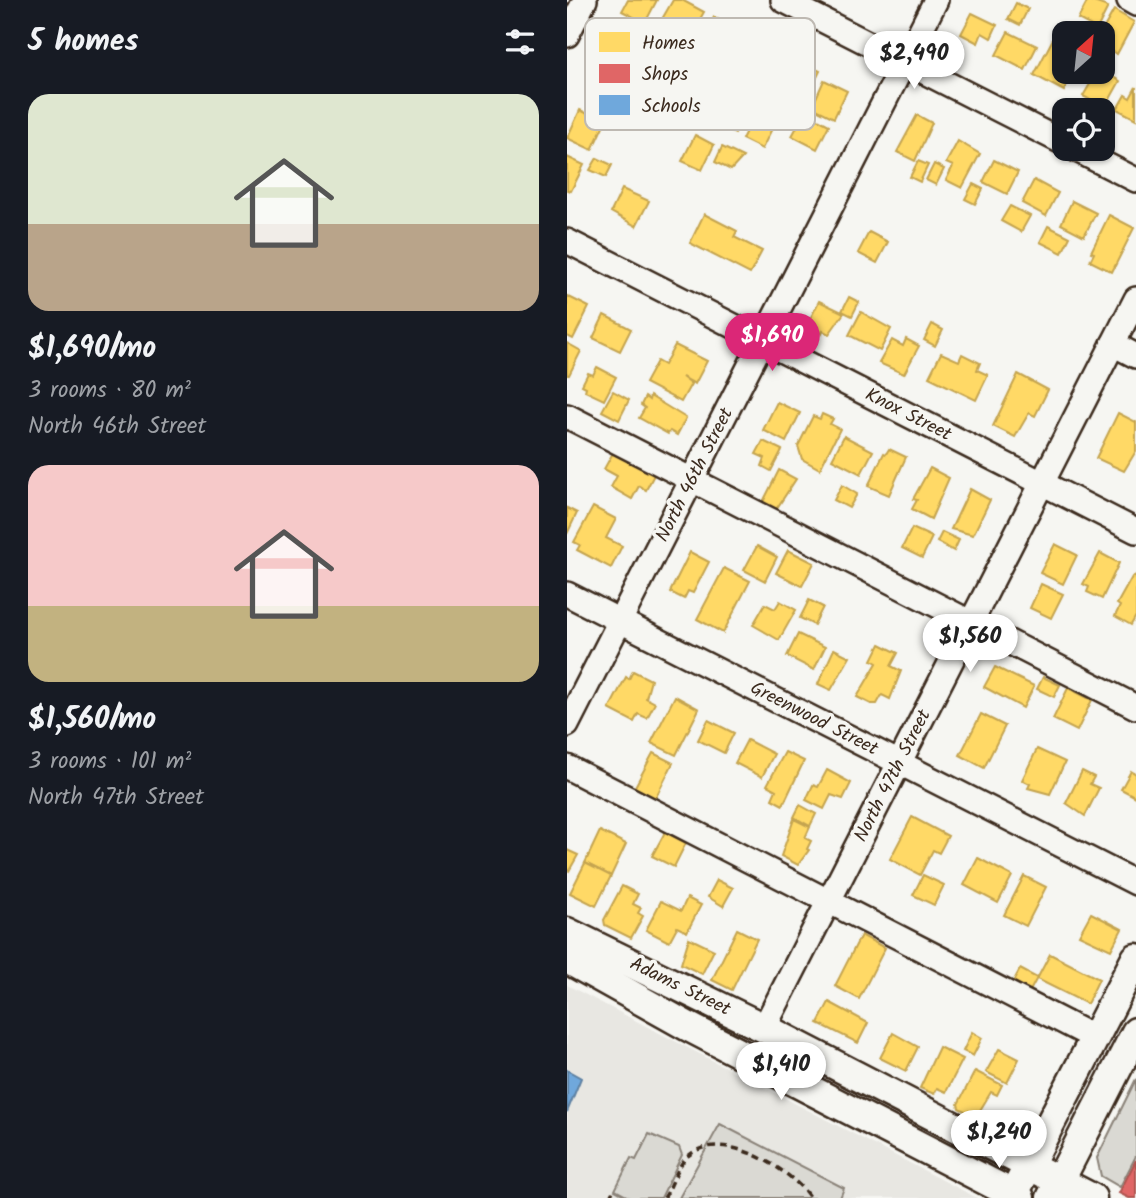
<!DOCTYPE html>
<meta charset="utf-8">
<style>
:root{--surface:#171b24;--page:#20242c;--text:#f1f3f6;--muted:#9ea1a6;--accent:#db2777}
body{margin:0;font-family:Kalam,sans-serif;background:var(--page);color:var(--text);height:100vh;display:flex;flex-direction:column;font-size:26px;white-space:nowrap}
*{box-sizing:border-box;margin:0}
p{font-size:23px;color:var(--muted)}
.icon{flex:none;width:38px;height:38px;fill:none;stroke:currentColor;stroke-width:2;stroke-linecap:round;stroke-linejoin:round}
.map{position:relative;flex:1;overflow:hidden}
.sheet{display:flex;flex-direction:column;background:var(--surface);width:567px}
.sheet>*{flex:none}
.needle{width:46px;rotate:27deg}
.controls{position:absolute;left:485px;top:21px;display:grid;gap:14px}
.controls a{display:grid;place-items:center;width:63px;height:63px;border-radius:14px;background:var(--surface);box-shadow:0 2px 5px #0004;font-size:35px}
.price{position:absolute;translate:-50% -60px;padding:0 16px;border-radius:24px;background:#fff;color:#222;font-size:23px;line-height:46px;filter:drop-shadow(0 2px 4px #0008)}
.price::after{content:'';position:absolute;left:50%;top:42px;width:21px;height:16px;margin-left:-10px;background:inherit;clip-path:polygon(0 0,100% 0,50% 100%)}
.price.current{background:var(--accent);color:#fff}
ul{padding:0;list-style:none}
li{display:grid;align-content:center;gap:14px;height:371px;padding:0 28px}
li span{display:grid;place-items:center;height:217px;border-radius:21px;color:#555}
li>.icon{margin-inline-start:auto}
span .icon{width:126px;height:126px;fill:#fffc;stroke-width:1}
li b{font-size:30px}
h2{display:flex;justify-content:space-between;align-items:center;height:84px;padding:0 28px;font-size:30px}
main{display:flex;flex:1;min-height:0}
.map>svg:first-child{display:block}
</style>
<main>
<section class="sheet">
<h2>5 homes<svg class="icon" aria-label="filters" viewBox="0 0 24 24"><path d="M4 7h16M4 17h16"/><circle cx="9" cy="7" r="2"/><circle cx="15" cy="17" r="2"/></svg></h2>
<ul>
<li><span style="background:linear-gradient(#dfe7d0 60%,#b9a48a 0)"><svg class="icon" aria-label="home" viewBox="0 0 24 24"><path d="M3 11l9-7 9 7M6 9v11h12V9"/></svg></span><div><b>$1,690/mo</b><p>3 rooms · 80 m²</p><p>North 46th Street</p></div></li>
<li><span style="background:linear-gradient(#f6c9c9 65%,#c2b280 0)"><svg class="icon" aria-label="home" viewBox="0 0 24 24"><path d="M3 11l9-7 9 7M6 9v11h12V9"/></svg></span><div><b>$1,560/mo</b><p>3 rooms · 101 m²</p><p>North 47th Street</p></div></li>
</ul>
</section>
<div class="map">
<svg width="569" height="1198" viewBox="0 0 569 1198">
<rect width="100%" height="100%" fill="#f6f6f2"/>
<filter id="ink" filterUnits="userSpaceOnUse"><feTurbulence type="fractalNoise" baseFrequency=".0143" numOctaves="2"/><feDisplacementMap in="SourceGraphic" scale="14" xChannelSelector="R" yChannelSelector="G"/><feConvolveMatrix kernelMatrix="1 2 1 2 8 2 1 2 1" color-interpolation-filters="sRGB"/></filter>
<g filter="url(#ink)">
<polygon fill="#e8e7e2" points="0,985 410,1198 273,1198 277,1188 115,1198 0,1198"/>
<g fill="#dad9d3" stroke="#8a8278" stroke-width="2">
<polygon points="569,1079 569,1156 553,1187 534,1176 530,1158"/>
<polygon points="153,1124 277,1188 273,1198 112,1198"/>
<polygon points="82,1134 112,1147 115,1155 94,1198 63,1198 48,1190 64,1158 69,1160"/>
</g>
<g fill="#ffd966" stroke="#c4a450" stroke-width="2">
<polygon points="61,0 90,0 78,23 55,11"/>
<polygon points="106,0 115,0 137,12 119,44 108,37 113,28 95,19"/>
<polygon points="521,0 541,7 530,29 511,19"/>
<polygon points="449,3 461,9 453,25 441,19"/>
<polygon points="547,10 567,22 550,54 536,46 534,33"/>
<polygon points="405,13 430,25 424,38 415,33 411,43 394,34"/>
<polygon points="147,17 175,32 164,54 135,39"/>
<polygon points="441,32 470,46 458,70 429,55"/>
<polygon points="489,33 497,37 497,72 506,72 497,91 467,75"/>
<polygon points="225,57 253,71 242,94 213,79"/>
<polygon points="536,71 553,81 538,108 516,96 530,72"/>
<polygon points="257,80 280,91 267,118 245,107"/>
<polygon points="202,84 222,94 195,149 175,139"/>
<polygon points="569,87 569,119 550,109 558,95 563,98"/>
<polygon points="156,98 180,110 168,134 144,122"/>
<polygon points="13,110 38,122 25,150 0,138"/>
<polygon points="238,112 262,125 250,149 225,136"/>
<polygon points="350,115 365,123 348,161 330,152"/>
<polygon points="128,135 147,145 135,170 115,161"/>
<polygon points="391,141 413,154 395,188 379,180 386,166 379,163"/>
<polygon points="155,147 176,157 164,170 148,162"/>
<polygon points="0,157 17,165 4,191 0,190"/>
<polygon points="30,158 45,165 39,177 23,170"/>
<polygon points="427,160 451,172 440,194 416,182"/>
<polygon points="351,161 361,165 353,182 343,177"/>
<polygon points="367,164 377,169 369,185 359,180"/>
<polygon points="467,180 491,193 479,216 455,203"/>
<polygon points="406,184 416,189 408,204 398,199"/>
<polygon points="55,189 82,201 69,226 44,212"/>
<polygon points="505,201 529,213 517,236 494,224"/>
<polygon points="443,206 463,216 454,232 434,221"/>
<polygon points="137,214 170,231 167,237 195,251 183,274 123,243"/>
<polygon points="542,215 567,228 545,272 523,261 527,253 524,252"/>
<polygon points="481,226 503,237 495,253 473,242"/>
<polygon points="302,232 321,242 310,263 291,253"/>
<polygon points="0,296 22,307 6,339 0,336"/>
<polygon points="282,297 292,302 285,316 275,311"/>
<polygon points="252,301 277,313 262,334 256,331 255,334 241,323"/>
<polygon points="294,312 324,329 313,351 282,335"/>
<polygon points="37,315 64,329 53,351 26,338"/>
<polygon points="365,324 376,330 368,346 357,340"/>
<polygon points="339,339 352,346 337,374 312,363 325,340 336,346"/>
<polygon points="0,343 14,351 2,375 0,375"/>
<polygon points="108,345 140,361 128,384 115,377 124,384 114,402 78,383 90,361 97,365"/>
<polygon points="374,353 392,361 395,354 413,363 410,370 421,375 409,400 362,377"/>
<polygon points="30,367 49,377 37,400 18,391 19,387 15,385 21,373 26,375"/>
<polygon points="451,374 481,390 468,416 462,413 448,437 426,426"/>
<polygon points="46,391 62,400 52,420 35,411"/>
<polygon points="83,396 119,418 110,435 103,431 101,434 72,418 78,408 74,405 78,397 82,400"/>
<polygon points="210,402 233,413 219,442 196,430"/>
<polygon points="551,413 569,422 569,451 557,471 529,458"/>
<polygon points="255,414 266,419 263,424 273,429 253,469 235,459 231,446 246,416 253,419"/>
<polygon points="277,436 306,451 294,474 265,459"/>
<polygon points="196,441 215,450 204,471 195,466 198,458 189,454"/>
<polygon points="48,449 89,471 79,490 72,486 65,499 44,487 50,476 37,469"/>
<polygon points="322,449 339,457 322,495 301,486 317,453 319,454"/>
<polygon points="363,468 382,478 364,519 345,509 350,500 346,499"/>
<polygon points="212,470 229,479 208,511 194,506"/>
<polygon points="275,485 290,494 282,508 267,500"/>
<polygon points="403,489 423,500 406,535 384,529"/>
<polygon points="26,507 49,519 39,538 55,546 44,568 10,550 13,545 7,542"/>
<polygon points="0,508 10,513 0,534"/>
<polygon points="345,528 365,537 355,558 335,548"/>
<polygon points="375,532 392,540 387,551 370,542"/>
<polygon points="488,544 510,555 496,584 473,573"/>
<polygon points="190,546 210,557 198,581 177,570"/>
<polygon points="221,550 247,563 235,586 209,573"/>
<polygon points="123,552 142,562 126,593 121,591 117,599 103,592"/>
<polygon points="533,553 552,563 535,599 520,592 522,587 516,584"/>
<polygon points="157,568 183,581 156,633 130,619"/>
<polygon points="569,575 569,616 564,625 548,616 553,606 550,604 565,577"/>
<polygon points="474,584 496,594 484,618 463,608"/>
<polygon points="242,600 256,607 247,625 233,618"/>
<polygon points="213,601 229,610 212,640 186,625 198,604 208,609"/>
<polygon points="231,634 258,647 247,670 220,656"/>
<polygon points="313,644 331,653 324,666 334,671 323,699 315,695 310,704 304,704 290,697 310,663 305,660"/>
<polygon points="267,649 283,657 264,690 251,684"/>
<polygon points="428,667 467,686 456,708 417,687"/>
<polygon points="66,671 84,680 79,698 88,703 80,718 71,714 67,722 42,709 59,677 62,679"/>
<polygon points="476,677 493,685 487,697 470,689"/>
<polygon points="501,688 525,700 510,731 486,719"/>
<polygon points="108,696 132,709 109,755 84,743"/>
<polygon points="414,714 438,726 417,768 393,755"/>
<polygon points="141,720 167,733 157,753 131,740"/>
<polygon points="180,740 207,754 195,777 168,763"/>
<polygon points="470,749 498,762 483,794 461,788 463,784 455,780"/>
<polygon points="218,752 237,761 216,805 205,799 209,790 200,785"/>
<polygon points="86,753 106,763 85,805 64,794"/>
<polygon points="260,770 284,783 276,799 264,795 257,809 239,800 246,785 251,787"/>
<polygon points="515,771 527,777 523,784 532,788 518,816 499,803"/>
<polygon points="564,771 569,774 569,797 554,789"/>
<polygon points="233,805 249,814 243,826 227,817"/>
<polygon points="345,817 381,836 372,853 366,850 353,875 323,859"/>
<polygon points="227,819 243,827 238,838 244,841 240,849 242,850 231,865 214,856"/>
<polygon points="33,831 59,844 44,876 18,863"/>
<polygon points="98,832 119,843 107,867 85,856"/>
<polygon points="0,850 11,855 2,871 0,870"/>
<polygon points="411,858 445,876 431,903 397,885"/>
<polygon points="18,863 44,876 29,906 3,893"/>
<polygon points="356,875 377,885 367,905 346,895"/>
<polygon points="457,876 479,887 459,926 437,915"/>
<polygon points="150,880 166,888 156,906 141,897"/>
<polygon points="55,886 71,894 66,904 74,908 71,913 76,916 64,938 38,925 37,920"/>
<polygon points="120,898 134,905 120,932 110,927 102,942 79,930 94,901 114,911"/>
<polygon points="524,913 555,929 544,950 512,935"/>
<polygon points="170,929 190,939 165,990 145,980"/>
<polygon points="294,935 318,948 292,999 268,986"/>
<polygon points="122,938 147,950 135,974 114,964"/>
<polygon points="483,954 532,979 520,1004 470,979"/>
<polygon points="453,969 470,978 463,991 446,982"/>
<polygon points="262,1002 301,1023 291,1043 251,1023"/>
<polygon points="405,1032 415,1038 406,1056 396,1051"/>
<polygon points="326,1033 351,1047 339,1071 313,1058"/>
<polygon points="372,1047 396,1059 379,1092 370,1088 367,1094 353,1088"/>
<polygon points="432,1049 452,1059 440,1083 419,1072"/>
<polygon points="408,1071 435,1085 430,1095 424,1092 409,1117 392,1108 391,1104"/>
</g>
<polygon fill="#e06666" stroke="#ae5450" stroke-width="2" points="569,1160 569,1198 562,1198 552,1193"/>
<polygon fill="#6fa8dc" stroke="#5f82a3" stroke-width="2" points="0,1070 14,1078 0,1112"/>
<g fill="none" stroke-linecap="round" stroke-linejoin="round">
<g stroke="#3b2a1e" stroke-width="28">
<g id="minor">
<polyline points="216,0 497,143"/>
<polyline points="562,0 569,4"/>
<polyline points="0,35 18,0"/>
<polyline points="508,149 569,180"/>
<polyline points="0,241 569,531"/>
<polyline points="546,344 569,356"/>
<polyline points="0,416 569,707"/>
<polyline points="0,594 569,883"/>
<polyline points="0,725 369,0"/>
<polyline points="0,767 528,1038"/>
<polyline points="197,1028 569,299"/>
</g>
</g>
<g stroke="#3b2a1e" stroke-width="33">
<g id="major">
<polyline points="0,932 197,1028 525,1198"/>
<polyline points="0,959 120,1026 453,1198"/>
<polyline points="453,1182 569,958"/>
<polyline points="484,1198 569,1032"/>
</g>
</g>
<g stroke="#3b2a1e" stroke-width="3.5" stroke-dasharray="7 5" stroke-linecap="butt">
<polyline points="43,1198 45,1193 55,1198"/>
<path d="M97,1198c9,-13 12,-31 24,-42 33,-29 102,12 122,42"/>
</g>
<use href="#minor" stroke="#f6f6f2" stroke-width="23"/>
<use href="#major" stroke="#f6f6f2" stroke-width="28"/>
</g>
</g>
<g text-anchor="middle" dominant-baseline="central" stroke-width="7" stroke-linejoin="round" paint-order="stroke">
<g font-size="19" fill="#3b2a1e" stroke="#f6f6f2">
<text transform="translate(341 415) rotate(27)">Knox Street</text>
<text transform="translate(128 475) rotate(-63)">North 46th Street</text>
<text transform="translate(247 719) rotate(27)">Greenwood Street</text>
<text transform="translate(326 776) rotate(-63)">North 47th Street</text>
<text transform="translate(113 987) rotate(26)">Adams Street</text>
</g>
</g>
<rect x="18" y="18" width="230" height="112" rx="10" fill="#f6f6f2" stroke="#beb9b2" stroke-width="2"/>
<rect x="32" y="32" width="31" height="20" fill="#ffd966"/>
<rect x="32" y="64" width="31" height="19" fill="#e06666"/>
<rect x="32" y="95" width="31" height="20" fill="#6fa8dc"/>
<g font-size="19" fill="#3b2a1e">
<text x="75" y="49">Homes</text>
<text x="75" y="80">Shops</text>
<text x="75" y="112">Schools</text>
</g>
</svg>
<div class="controls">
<a><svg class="needle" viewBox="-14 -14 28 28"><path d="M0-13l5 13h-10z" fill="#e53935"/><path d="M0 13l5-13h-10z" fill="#9ea1a6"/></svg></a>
<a><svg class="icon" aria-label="locate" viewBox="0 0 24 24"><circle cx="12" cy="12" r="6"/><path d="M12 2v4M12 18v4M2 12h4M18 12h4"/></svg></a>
</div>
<b class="price" style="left:347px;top:91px">$2,490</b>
<b class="price current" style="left:205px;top:373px">$1,690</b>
<b class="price" style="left:403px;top:674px">$1,560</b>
<b class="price" style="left:214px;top:1102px">$1,410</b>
<b class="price" style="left:432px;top:1170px">$1,240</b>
</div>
</main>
